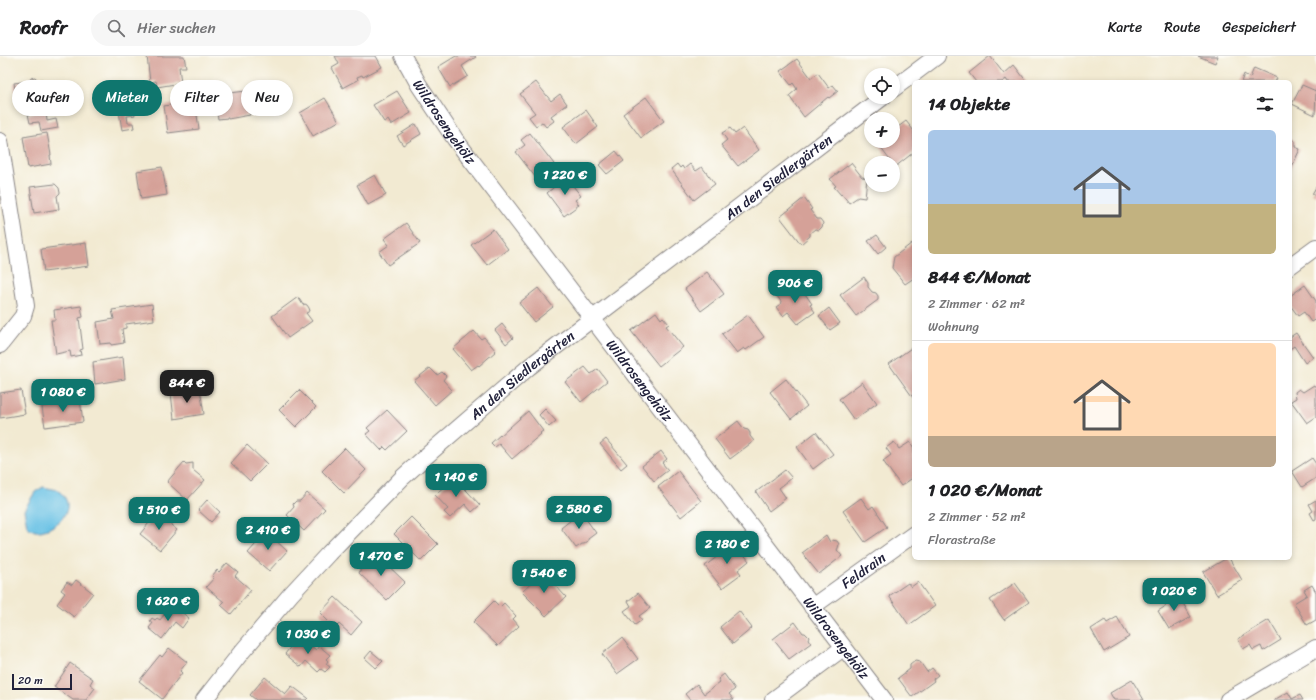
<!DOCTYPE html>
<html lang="de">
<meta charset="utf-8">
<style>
:root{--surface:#fff;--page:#f6f6f6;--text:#202124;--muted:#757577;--line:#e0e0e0;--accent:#0f766e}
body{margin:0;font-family:Sriracha,sans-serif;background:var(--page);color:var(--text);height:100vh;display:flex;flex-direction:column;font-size:15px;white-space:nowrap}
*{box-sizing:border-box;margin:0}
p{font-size:13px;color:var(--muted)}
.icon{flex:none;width:22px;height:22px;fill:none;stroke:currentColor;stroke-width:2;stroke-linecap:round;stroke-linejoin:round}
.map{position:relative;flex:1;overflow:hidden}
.details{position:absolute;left:912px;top:24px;width:380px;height:480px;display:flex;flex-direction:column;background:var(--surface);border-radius:6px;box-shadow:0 2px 6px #0003}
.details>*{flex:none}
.hud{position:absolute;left:12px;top:24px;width:380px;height:36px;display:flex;gap:8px}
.tools{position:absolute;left:864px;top:12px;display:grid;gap:8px}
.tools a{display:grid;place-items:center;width:36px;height:36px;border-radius:50%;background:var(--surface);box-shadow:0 2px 6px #0003;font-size:20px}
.scale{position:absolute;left:12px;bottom:10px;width:60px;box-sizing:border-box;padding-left:4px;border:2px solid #22223b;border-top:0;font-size:11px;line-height:14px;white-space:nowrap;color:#22223b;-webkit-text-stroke:3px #fdfcf7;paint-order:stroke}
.price{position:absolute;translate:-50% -34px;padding:0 9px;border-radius:8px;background:var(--accent);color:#fff;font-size:13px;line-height:26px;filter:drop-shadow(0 1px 2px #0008)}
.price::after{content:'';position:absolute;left:50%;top:24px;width:12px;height:9px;margin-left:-6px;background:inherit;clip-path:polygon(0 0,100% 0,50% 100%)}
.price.current{background:#222;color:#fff}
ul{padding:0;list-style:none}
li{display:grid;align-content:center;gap:8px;height:212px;padding:0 16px}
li+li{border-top:1px solid var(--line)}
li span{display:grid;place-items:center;height:124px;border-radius:6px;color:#555}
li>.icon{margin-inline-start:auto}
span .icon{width:72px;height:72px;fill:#fffc;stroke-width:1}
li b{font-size:17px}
h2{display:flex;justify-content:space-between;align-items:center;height:48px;padding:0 16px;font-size:17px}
.pill{padding:0 14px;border-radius:18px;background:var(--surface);box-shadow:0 2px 6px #0003;font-size:14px;line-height:36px}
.pill.current{background:var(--accent);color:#fff}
header{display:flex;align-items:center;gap:24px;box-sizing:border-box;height:56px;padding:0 20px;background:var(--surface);border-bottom:1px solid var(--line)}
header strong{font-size:19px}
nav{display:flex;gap:22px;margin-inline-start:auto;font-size:14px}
.search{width:280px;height:36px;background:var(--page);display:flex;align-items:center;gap:10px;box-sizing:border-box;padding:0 14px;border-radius:22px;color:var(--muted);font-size:15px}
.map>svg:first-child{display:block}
</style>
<header>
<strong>Roofr</strong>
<div class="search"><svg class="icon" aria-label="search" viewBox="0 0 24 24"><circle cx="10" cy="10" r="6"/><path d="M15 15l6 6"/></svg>Hier suchen</div>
<nav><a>Karte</a><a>Route</a><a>Gespeichert</a></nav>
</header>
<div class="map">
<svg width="1316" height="644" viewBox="0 0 1316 644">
<rect width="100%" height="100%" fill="#fdfcf7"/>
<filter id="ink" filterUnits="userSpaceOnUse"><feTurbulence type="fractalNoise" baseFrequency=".025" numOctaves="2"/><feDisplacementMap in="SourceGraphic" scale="8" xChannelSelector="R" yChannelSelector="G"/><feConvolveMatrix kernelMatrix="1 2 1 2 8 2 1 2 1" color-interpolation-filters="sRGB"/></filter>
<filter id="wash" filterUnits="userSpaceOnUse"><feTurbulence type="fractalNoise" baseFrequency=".012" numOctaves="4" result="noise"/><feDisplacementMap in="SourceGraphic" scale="16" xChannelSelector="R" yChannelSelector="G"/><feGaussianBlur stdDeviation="0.9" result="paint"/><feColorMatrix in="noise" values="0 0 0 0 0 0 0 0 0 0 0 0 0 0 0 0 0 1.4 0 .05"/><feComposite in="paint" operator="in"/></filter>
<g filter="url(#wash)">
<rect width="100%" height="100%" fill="#f2ead2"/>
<path fill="#68c1e5" stroke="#457290" d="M43,431l15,3c3,3 7,7 8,10 7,16 -17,33 -31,31 -3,-1 -6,-3 -8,-5l-3,-16 11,-18z"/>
<g id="blocks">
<g fill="#d5a198">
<polygon points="147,0 184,0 186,11 179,11 181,27 157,31 156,25 150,26"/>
<polygon points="335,0 376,0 382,11 363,21 362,19 357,21 358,24 343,32 332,12 339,8"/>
<polygon points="456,0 475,0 476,1 462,10 468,20 450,31 438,11"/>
<polygon points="990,0 1004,18 1014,9 1027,26 1008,26 1006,23 1002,26 976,26 969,17"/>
<polygon points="1198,0 1218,0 1215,7"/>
<polygon points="797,3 811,22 818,17 829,32 833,29 838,35 829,42 828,41 804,61 789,40 797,33 793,27 791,29 780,15"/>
<polygon points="1254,12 1277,22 1275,26 1241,26 1244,18 1250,22"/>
<polygon points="35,21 38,24 42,23 43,37 47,39 47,43 45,47 18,51 14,27 29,25 31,22"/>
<polygon points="536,26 551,45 560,38 567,48 551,60 554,65 546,71 542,66 536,70 529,61 535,57 520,38"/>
<polygon points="130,29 135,59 127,60 128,67 133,67 134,72 122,74 118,49 108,51 107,45 111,44 109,36 116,35 116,31"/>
<polygon points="1302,29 1316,35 1315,59 1292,48"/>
<polygon points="246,35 250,59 228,63 228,62 218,63 214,39"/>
<polygon points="397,35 411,57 391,69 388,64 384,66 373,49"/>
<polygon points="646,41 664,65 641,82 623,58"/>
<polygon points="325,42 339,65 313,80 300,57"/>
<polygon points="195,45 199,73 168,77 164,50"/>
<polygon points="586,54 598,71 576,88 563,71"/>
<polygon points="46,56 47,65 56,63 58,72 41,75 39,66 30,67 28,58"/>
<polygon points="906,65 914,75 914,96 895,111 893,107 892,107 877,87 879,85 893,85 893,75"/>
<polygon points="416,68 421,78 403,89 397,80"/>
<polygon points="730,72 735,78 743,72 759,94 738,110 721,89 727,84 722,77"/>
<polygon points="47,77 51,99 50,99 51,108 28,112 23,81"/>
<polygon points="530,77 554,108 536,122 516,96 525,89 521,84"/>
<polygon points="1290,82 1295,85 1295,91 1300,93 1290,115"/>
<polygon points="616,95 624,105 607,118 599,109"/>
<polygon points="851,107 862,121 867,122 865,142 858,141 849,147 842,138 841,139 834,131 836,130 830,123"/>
<polygon points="677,108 680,112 682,110 684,113 690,108 696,115 702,111 715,128 694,144 671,113"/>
<polygon points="162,111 167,139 141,143 137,115"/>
<polygon points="375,119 386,139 368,149 357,129"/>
<polygon points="566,121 581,140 575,144 579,149 564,160 547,137"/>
<polygon points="55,128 59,132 60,137 57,140 59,153 34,157 30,131"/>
<polygon points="1316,131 1316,140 1312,138"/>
<polygon points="804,142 812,153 810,154 817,163 820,163 823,167 822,171 819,174 815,173 810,177 810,180 801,188 780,161"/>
<polygon points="406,167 420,187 388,209 379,196 389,189 384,183"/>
<polygon points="493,173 508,193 487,209 471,189"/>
<polygon points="877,179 886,191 878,198 868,185"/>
<polygon points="86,187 89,210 44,216 41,193"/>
<polygon points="912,187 914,190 914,222 905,228 892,212 894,201"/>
<polygon points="707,216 724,238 701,255 685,233"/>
<polygon points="864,221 868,227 868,231 872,236 876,237 878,240 878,244 856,260 840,239"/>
<polygon points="797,226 812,248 810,249 815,256 798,268 788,256 783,260 776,251 782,247 777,240"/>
<polygon points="1305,229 1316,245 1316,263 1311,266 1304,256 1298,260 1290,249 1290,240"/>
<polygon points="538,232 553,251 534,266 519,247"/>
<polygon points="298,241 303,249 305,248 307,249 309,252 310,255 306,257 312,265 288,282 272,260"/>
<polygon points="152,248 154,264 126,268 126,272 122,273 124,287 111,289 111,287 100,288 97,266 114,263 112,254"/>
<polygon points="81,250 83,261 79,262 83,293 80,294 81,299 71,301 70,295 56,298 51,264 55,264 54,254"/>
<polygon points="829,252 840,267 830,274 819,260"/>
<polygon points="656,256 661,263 663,261 669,268 666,270 683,291 659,310 631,275"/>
<polygon points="748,259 764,281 746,294 744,292 737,297 722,278"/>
<polygon points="502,268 513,282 506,288 495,274"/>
<polygon points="474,275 481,283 484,281 496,295 479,310 478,309 471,314 453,293"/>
<polygon points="1296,277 1313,301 1305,307 1294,290 1290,293 1290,281"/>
<polygon points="914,290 914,343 889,308"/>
<polygon points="123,301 125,323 95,328 93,306"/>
<polygon points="585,311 591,318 598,313 607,325 581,346 565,326"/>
<polygon points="430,312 437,319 442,316 446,320 443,324 452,334 435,349 414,325"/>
<polygon points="786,323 807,350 791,363 770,336"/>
<polygon points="862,326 877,347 854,364 839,343"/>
<polygon points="1314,329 1316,332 1316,361 1307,367 1291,345 1296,342 1295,336 1299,333 1303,336"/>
<polygon points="200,333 204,358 174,363 171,337"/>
<polygon points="21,334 25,358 0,362 0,337"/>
<polygon points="299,334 316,351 296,371 279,354"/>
<polygon points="80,343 83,366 45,371 42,351 52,349 52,348"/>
<polygon points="545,353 556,365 549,371 539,359"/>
<polygon points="387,354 407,375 387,394 384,391 381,394 366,378 370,375 367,372"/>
<polygon points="528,355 543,375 540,377 541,378 512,403 499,388 495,391 491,387 500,379 500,380"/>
<polygon points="738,365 744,373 748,374 750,377 750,380 754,385 730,403 715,383"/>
<polygon points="816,376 833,398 813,413 797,391"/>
<polygon points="606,383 627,408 621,413 600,388"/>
<polygon points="894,386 899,393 910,386 914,392 914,421 901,430 883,405 891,399 886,392"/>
<polygon points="247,389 267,408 250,425 231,407"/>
<polygon points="345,392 366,414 344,437 322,415"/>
<polygon points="661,395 667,403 662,407 668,414 654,425 642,410"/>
<polygon points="1312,402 1316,408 1316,422 1302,431 1292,415"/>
<polygon points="184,406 186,408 193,407 193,414 205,424 187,444 167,426"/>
<polygon points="785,414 792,422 779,432 786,442 769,455 756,436"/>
<polygon points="678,415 701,445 681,461 658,431"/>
<polygon points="454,421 480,449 472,456 465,448 450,462 444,456 448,453 435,439"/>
<polygon points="307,437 325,453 304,475 287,459 294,451 293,448 296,445 300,445"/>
<polygon points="861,442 869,453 873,450 887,471 865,486 843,455"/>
<polygon points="207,444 220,456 211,466 198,454"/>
<polygon points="1316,444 1316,463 1314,464 1310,457 1313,455 1309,448"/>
<polygon points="581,456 596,477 588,483 588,485 584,488 582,488 576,492 561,472"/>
<polygon points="157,457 166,464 168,464 171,466 171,469 177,474 160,494 140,478"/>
<polygon points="411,461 438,488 421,505 394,478"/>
<polygon points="265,476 269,476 271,479 272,481 287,495 269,515 248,497 262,481 262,479"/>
<polygon points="826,479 830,486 832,484 837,485 839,488 838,492 837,494 842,500 819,518 802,497"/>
<polygon points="735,487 749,505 738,514 741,518 722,532 705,510"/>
<polygon points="377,499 405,526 387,544 359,517 360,515 360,512 364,508 367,508"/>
<polygon points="1227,502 1229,502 1242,524 1217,539 1203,516"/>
<polygon points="227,507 238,516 235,520 251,534 231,558 221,549 224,546 206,531 214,522 212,520 217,514 219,516"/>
<polygon points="543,516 566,541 546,560 522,536"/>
<polygon points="76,524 93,537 74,561 57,548 65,537 61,534 67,526 72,529"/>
<polygon points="918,526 935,550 909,569 889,540 908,527 911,531"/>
<polygon points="1015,527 1029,546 1004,564 990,544"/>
<polygon points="1312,529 1316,536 1316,564 1307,569 1294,547 1307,539 1304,534"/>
<polygon points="638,537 650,552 639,560 642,564 635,569 624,555 631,550 628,545"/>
<polygon points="1175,538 1178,543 1180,542 1191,561 1169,573 1158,555 1166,550 1163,545"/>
<polygon points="335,541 362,566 351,579 339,568 335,572 320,557"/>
<polygon points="494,545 500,551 504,547 516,560 513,563 519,570 498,590 473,566"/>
<polygon points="172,549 189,562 182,572 175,566 162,583 149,572 153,567 150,565 152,562 155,564 157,562 160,564"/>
<polygon points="739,555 752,572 733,588 720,571"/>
<polygon points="1117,561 1129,581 1104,596 1091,573 1105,564 1107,567"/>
<polygon points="1269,564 1281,584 1263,595 1261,590 1253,594 1250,589 1243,593 1238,583"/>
<polygon points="795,566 803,577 805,577 809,581 808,583 811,587 789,603 773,583"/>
<polygon points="299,580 316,594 319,590 330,599 326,603 328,605 326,608 330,611 325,616 321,613 318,616 306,605 301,611 285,598"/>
<polygon points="622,582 638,603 617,618 602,598"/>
<polygon points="169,592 187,606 180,615 182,617 162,643 139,625 160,599 162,601"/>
<polygon points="371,595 383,605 376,612 365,602"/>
<polygon points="915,605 920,606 927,616 932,612 938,619 933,623 934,625 912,641 898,622 910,613 910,609"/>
<polygon points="70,607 93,623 90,628 95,632 86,644 73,644 54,631"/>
<polygon points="724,618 735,633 729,638 734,644 690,644 685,638 697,628 704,638 720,626 718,623"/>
<polygon points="265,621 285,638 292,630 308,642 306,644 256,644 250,639"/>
<polygon points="1132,624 1144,644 1114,644 1110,637"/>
<polygon points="1288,636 1292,643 1300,639 1303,644 1274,644"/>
</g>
</g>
</g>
<g filter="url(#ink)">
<use href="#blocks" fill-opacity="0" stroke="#8a8686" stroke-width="1"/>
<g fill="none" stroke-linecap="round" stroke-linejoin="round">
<g stroke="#8a8686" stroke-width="18">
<g id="street">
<path id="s1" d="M403,0l16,29 36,54 429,561"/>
<polyline points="893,33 937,0"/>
<polyline points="0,85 26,250 23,260 0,289"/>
<polyline points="1290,210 1316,191"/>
<path id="s2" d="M812,551l102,-73"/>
<path id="s3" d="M204,644l36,-46 51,-60 38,-41 74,-76 30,-27 96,-83 354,-270"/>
<polyline points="773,644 843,592"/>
<polyline points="1228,644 1316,592"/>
</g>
</g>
<use href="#street" stroke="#fff" stroke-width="16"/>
</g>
</g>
<g text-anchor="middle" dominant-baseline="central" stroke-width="3" stroke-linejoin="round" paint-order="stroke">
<g font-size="14" fill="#22223b" stroke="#fdfcf7">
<text stroke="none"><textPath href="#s1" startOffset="78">Wildrosengehölz</textPath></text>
<text stroke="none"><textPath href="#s3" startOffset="780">An den Siedlergärten</textPath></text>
<text stroke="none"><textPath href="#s3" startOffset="456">An den Siedlergärten</textPath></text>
<text stroke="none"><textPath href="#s1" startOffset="402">Wildrosengehölz</textPath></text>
<text stroke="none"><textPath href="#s2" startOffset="63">Feldrain</textPath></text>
<text stroke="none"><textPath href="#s1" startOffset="726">Wildrosengehölz</textPath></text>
</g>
</g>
</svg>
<div class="tools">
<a><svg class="icon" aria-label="locate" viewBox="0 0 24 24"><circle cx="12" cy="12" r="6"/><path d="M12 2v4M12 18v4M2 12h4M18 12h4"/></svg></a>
<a>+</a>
<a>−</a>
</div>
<div class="scale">20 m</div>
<b class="price" style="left:565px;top:140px">1 220 €</b>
<b class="price" style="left:795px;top:248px">906 €</b>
<b class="price current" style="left:187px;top:348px">844 €</b>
<b class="price" style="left:63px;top:357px">1 080 €</b>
<b class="price" style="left:456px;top:442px">1 140 €</b>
<b class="price" style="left:579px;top:474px">2 580 €</b>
<b class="price" style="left:159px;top:475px">1 510 €</b>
<b class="price" style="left:268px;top:495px">2 410 €</b>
<b class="price" style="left:727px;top:509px">2 180 €</b>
<b class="price" style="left:381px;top:521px">1 470 €</b>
<b class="price" style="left:544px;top:538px">1 540 €</b>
<b class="price" style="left:1174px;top:556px">1 020 €</b>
<b class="price" style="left:168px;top:566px">1 620 €</b>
<b class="price" style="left:308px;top:599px">1 030 €</b>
<div class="hud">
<a class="pill">Kaufen</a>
<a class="pill current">Mieten</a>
<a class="pill">Filter</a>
<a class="pill">Neu</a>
</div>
<section class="details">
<h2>14 Objekte<svg class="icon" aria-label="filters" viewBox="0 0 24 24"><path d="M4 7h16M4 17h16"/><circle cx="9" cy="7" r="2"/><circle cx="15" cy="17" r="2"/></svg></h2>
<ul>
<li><span style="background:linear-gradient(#a9c7e8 60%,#c2b280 0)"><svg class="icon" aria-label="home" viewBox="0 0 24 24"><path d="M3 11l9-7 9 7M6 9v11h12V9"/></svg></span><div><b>844 €/Monat</b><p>2 Zimmer · 62 m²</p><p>Wohnung</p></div></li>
<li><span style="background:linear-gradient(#ffd9b3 75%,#b9a48a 0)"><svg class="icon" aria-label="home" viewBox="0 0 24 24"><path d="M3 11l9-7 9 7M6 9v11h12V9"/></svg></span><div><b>1 020 €/Monat</b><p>2 Zimmer · 52 m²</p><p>Florastraße</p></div></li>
</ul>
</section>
</div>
